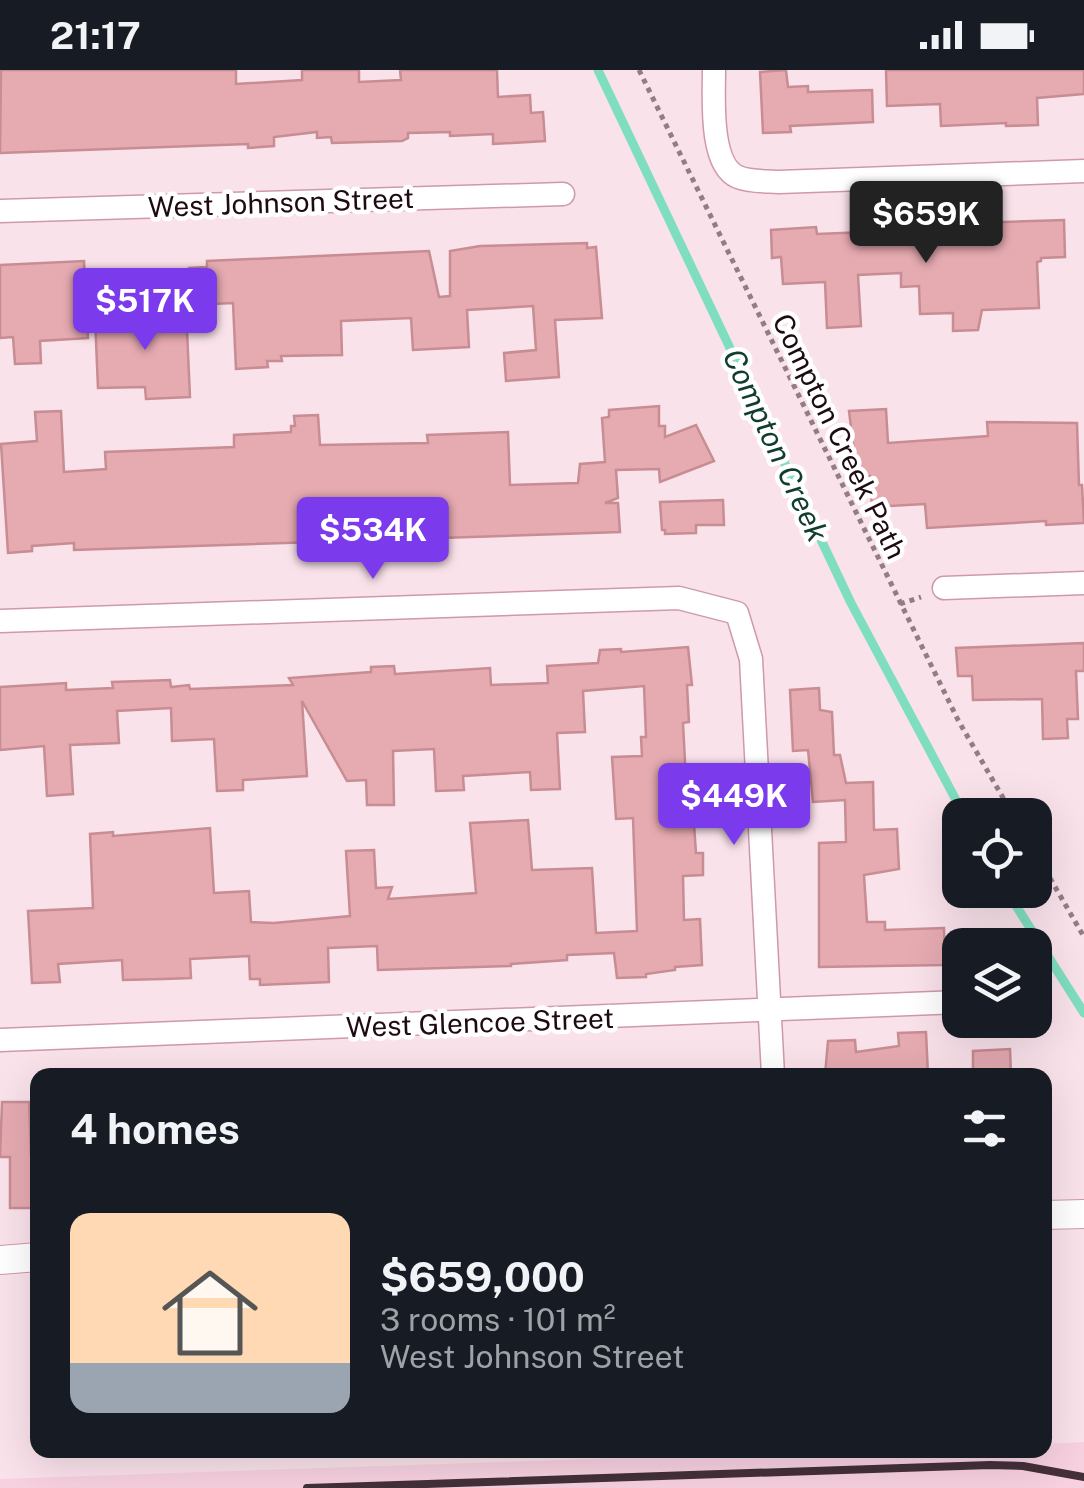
<!DOCTYPE html>
<meta charset="utf-8">
<style>
:root{--surface:#171b24;--page:#242831;--text:#f1f3f6;--muted:#9ea1a6;--accent:#7c3aed}
body{margin:0;font-family:"Public Sans",sans-serif;background:var(--page);color:var(--text);height:100vh;display:flex;flex-direction:column;font-size:38px;white-space:nowrap}
*{box-sizing:border-box;margin:0}
p{font-size:32px;color:var(--muted)}
.icon{flex:none;width:55px;height:55px;fill:none;stroke:currentColor;stroke-width:2;stroke-linecap:round;stroke-linejoin:round}
.map{position:relative;flex:1;overflow:hidden}
.side{position:absolute;left:30px;top:998px;width:1022px;height:390px;display:flex;flex-direction:column;background:var(--surface);border-radius:20px;box-shadow:0 10px 40px #0002}
.side>*{flex:none}
.fabs{position:absolute;left:942px;top:728px;display:grid;gap:20px}
.fabs a{display:grid;place-items:center;width:110px;height:110px;border-radius:20px;background:var(--surface);box-shadow:0 10px 40px #0002;font-size:50px}
.price{position:absolute;translate:-50% -85px;padding:0 22px;border-radius:10px;background:var(--accent);color:#fff;font-size:32px;line-height:65px;filter:drop-shadow(0 2px 5px #0008)}
.price::after{content:'';position:absolute;left:50%;top:60px;width:30px;height:22px;margin-left:-15px;background:inherit;clip-path:polygon(0 0,100% 0,50% 100%)}
.price.active{background:#222;color:#fff}
ul{padding:0;list-style:none}
li{display:flex;align-items:center;gap:30px;height:250px;padding:0 40px}
li span{display:grid;place-items:center;flex:none;width:280px;height:200px;border-radius:20px;color:#555}
li>.icon{margin-inline-start:auto}
span .icon{width:120px;height:120px;fill:#fffc;stroke-width:1}
li b{font-size:42px}
h2{display:flex;justify-content:space-between;align-items:center;height:120px;padding:0 40px;font-size:42px}
.status{display:flex;justify-content:space-between;align-items:center;height:70px;padding:0 50px;background:var(--surface);direction:ltr}
.status svg{height:28px;fill:currentColor}
.map>svg:first-child{display:block}
</style>
<div class="status"><b>21:17</b><svg viewBox="0 0 49 12"><path d="M0 12V9h3v3zM5 12V6h3v6zM10 12V3h3v9zM15 12V0h3v12zM26 1h20v11H26zM47 4h2v5h-2z"/></svg></div>
<div class="map">
<svg width="1084" height="1418" viewBox="0 0 1084 1418">
<rect width="100%" height="100%" fill="#fae2eb"/>
<polygon fill="#f8d1e1" points="1084,1372 1084,1418 0,1418 0,1409 854,1380 1045,1380 1045,1374"/>
<g fill="none" stroke-linecap="round" stroke-linejoin="round">
<g stroke="#80dec0" stroke-width="9">
<polyline points="598,0 851,533 964,745"/>
<polyline points="1006,820 1084,943"/>
</g>
</g>
<g fill="#e6aab1" stroke="#c78d93" stroke-width="2.5">
<polygon points="1,0 236,0 236,14 302,10 302,0 359,0 359,12 401,10 400,0 497,0 498,27 530,25 531,43 543,42 545,71 493,74 493,64 450,66 450,62 408,63 408,68 402,71 332,73 331,67 317,68 317,62 274,67 274,76 248,78 248,74 0,83"/>
<polygon points="786,0 788,17 808,16 808,22 872,20 873,52 790,56 791,62 763,63 760,2"/>
<polygon points="886,0 1084,0 1084,24 1037,28 1038,55 1006,56 1006,53 941,56 940,34 887,36"/>
<polygon points="1064,150 1065,187 1041,188 1041,191 1037,192 1039,238 982,240 978,260 953,261 953,243 920,244 919,216 901,217 901,203 858,205 861,256 827,258 825,212 783,214 781,187 772,188 771,160 816,157 817,164 915,160 915,155"/>
<polygon points="587,173 587,178 596,177 602,248 555,250 559,307 506,311 504,283 536,280 533,236 467,240 469,277 413,280 411,248 341,251 342,285 281,286 282,291 267,291 268,297 236,299 233,233 191,235 189,198 207,197 207,191 429,181 439,227 450,226 450,181 480,176"/>
<polygon points="84,191 88,268 40,271 41,293 15,294 13,267 0,268 0,195"/>
<polygon points="186,238 190,327 146,329 145,317 98,318 95,248 142,246 142,240"/>
<polygon points="659,336 659,356 665,356 665,367 696,355 714,391 660,412 659,399 616,400 618,428 605,433 618,433 620,462 74,480 74,473 32,476 32,481 8,483 1,374 37,371 35,342 61,341 64,402 106,399 105,382 234,377 234,365 291,362 291,356 295,356 294,346 318,345 320,375 428,373 427,365 508,362 510,415 578,413 580,394 605,392 602,348 609,347 609,340"/>
<polygon points="886,339 888,373 988,366 987,352 1077,353 1079,415 1082,415 1084,453 1046,455 1046,451 927,458 925,434 872,437 870,406 857,407 849,341"/>
<polygon points="723,430 724,455 696,455 696,463 665,464 665,460 662,460 660,432"/>
<polygon points="1084,573 1084,601 1076,601 1078,649 1067,649 1068,668 1043,669 1042,629 973,630 972,606 958,606 956,578"/>
<polygon points="688,577 692,615 687,615 689,652 683,653 687,730 691,730 693,740 696,783 703,783 703,805 683,806 684,850 700,849 702,895 675,897 675,900 646,904 646,907 617,908 614,883 567,885 567,890 511,894 511,896 378,900 377,876 328,878 329,912 260,915 260,909 250,909 249,886 190,889 191,908 164,909 123,910 122,890 58,894 60,912 32,913 28,841 93,838 90,764 113,762 113,766 210,758 214,823 249,821 251,852 274,853 350,846 346,781 374,780 376,818 392,817 388,829 476,823 470,753 528,750 532,800 592,798 596,863 637,861 633,748 616,749 612,687 642,686 641,667 646,667 644,616 583,621 585,662 557,663 560,719 531,720 530,702 463,706 464,720 436,721 434,679 393,681 394,735 367,735 366,710 347,711 302,631 307,706 243,710 243,720 217,721 214,669 172,671 171,638 117,641 119,673 70,675 73,724 47,726 44,676 0,680 0,617 66,613 66,620 113,618 112,612 170,610 171,617 189,615 190,619 293,615 289,608 371,602 371,597 394,596 395,604 490,598 491,615 548,613 547,596 598,593 600,580 621,579 621,582"/>
<polygon points="819,618 820,640 832,642 834,685 840,685 846,713 873,712 874,760 897,759 899,799 864,805 867,852 885,852 885,860 944,858 945,895 819,897 819,773 846,772 845,730 813,732 808,680 793,681 790,620"/>
<polygon points="926,962 928,1005 825,1005 828,971 855,970 856,982 899,976 898,963"/>
<polygon points="1010,979 1011,1005 973,1005 973,981"/>
<polygon points="2,1032 29,1032 31,1085 38,1085 37,1138 10,1138 10,1087 0,1087"/>
</g>
<g fill="none" stroke-linecap="round" stroke-linejoin="round">
<g stroke="#cf98b0" stroke-width="25">
<g id="minor">
<path d="M714,0c0,27 -5,95 24,107 12,5 28,4 41,5l305,-11"/>
<polyline points="0,141 563,124"/>
<polyline points="944,518 1084,513"/>
<polyline points="0,551 679,528 737,543 751,589 773,1005"/>
<polyline points="0,970 960,932"/>
</g>
</g>
<g stroke="#cf98b0" stroke-width="30">
<g id="tertiary">
<polyline points="1045,1145 1084,1144"/>
<polyline points="0,1190 38,1187"/>
</g>
</g>
<g stroke="#927d86" stroke-width="5" stroke-dasharray="5 5" stroke-linecap="butt">
<polyline points="639,0 958,650 1013,745"/>
<polyline points="900,534 921,527"/>
<polyline points="1035,782 1084,867"/>
</g>
<use href="#minor" stroke="#fff" stroke-width="22"/>
<use href="#tertiary" stroke="#fff" stroke-width="28"/>
<polyline stroke="#443039" stroke-width="8" points="307,1418 990,1395 1023,1396 1084,1407"/>
</g>
<g text-anchor="middle" dominant-baseline="central" stroke-width="9" stroke-linejoin="round" paint-order="stroke">
<g font-size="28" fill="#1d0a13" stroke="#fff">
<text transform="translate(281 132) rotate(-2)">West Johnson Street</text>
<text transform="translate(840 366) rotate(64)">Compton Creek Path</text>
<text transform="translate(480 952) rotate(-2)">West Glencoe Street</text>
</g>
<g font-size="30" font-style="italic" fill="#113c30" stroke="#fff">
<text transform="translate(776 375) rotate(65)">Compton Creek</text>
</g>
</g>
</svg>
<div class="fabs">
<a><svg class="icon" aria-label="locate" viewBox="0 0 24 24"><circle cx="12" cy="12" r="6"/><path d="M12 2v4M12 18v4M2 12h4M18 12h4"/></svg></a>
<a><svg class="icon" aria-label="layers" viewBox="0 0 24 24"><path d="M12 4l9 5-9 5-9-5zM3 14l9 5 9-5"/></svg></a>
</div>
<b class="price active" style="left:926px;top:196px">$659K</b>
<b class="price" style="left:145px;top:283px">$517K</b>
<b class="price" style="left:373px;top:512px">$534K</b>
<b class="price" style="left:734px;top:778px">$449K</b>
<section class="side">
<h2>4 homes<svg class="icon" aria-label="filters" viewBox="0 0 24 24"><path d="M4 7h16M4 17h16"/><circle cx="9" cy="7" r="2"/><circle cx="15" cy="17" r="2"/></svg></h2>
<ul>
<li><span style="background:linear-gradient(#ffd9b3 75%,#9aa5b1 0)"><svg class="icon" aria-label="home" viewBox="0 0 24 24"><path d="M3 11l9-7 9 7M6 9v11h12V9"/></svg></span><div><b>$659,000</b><p>3 rooms · 101 m²</p><p>West Johnson Street</p></div></li>
</ul>
</section>
</div>
